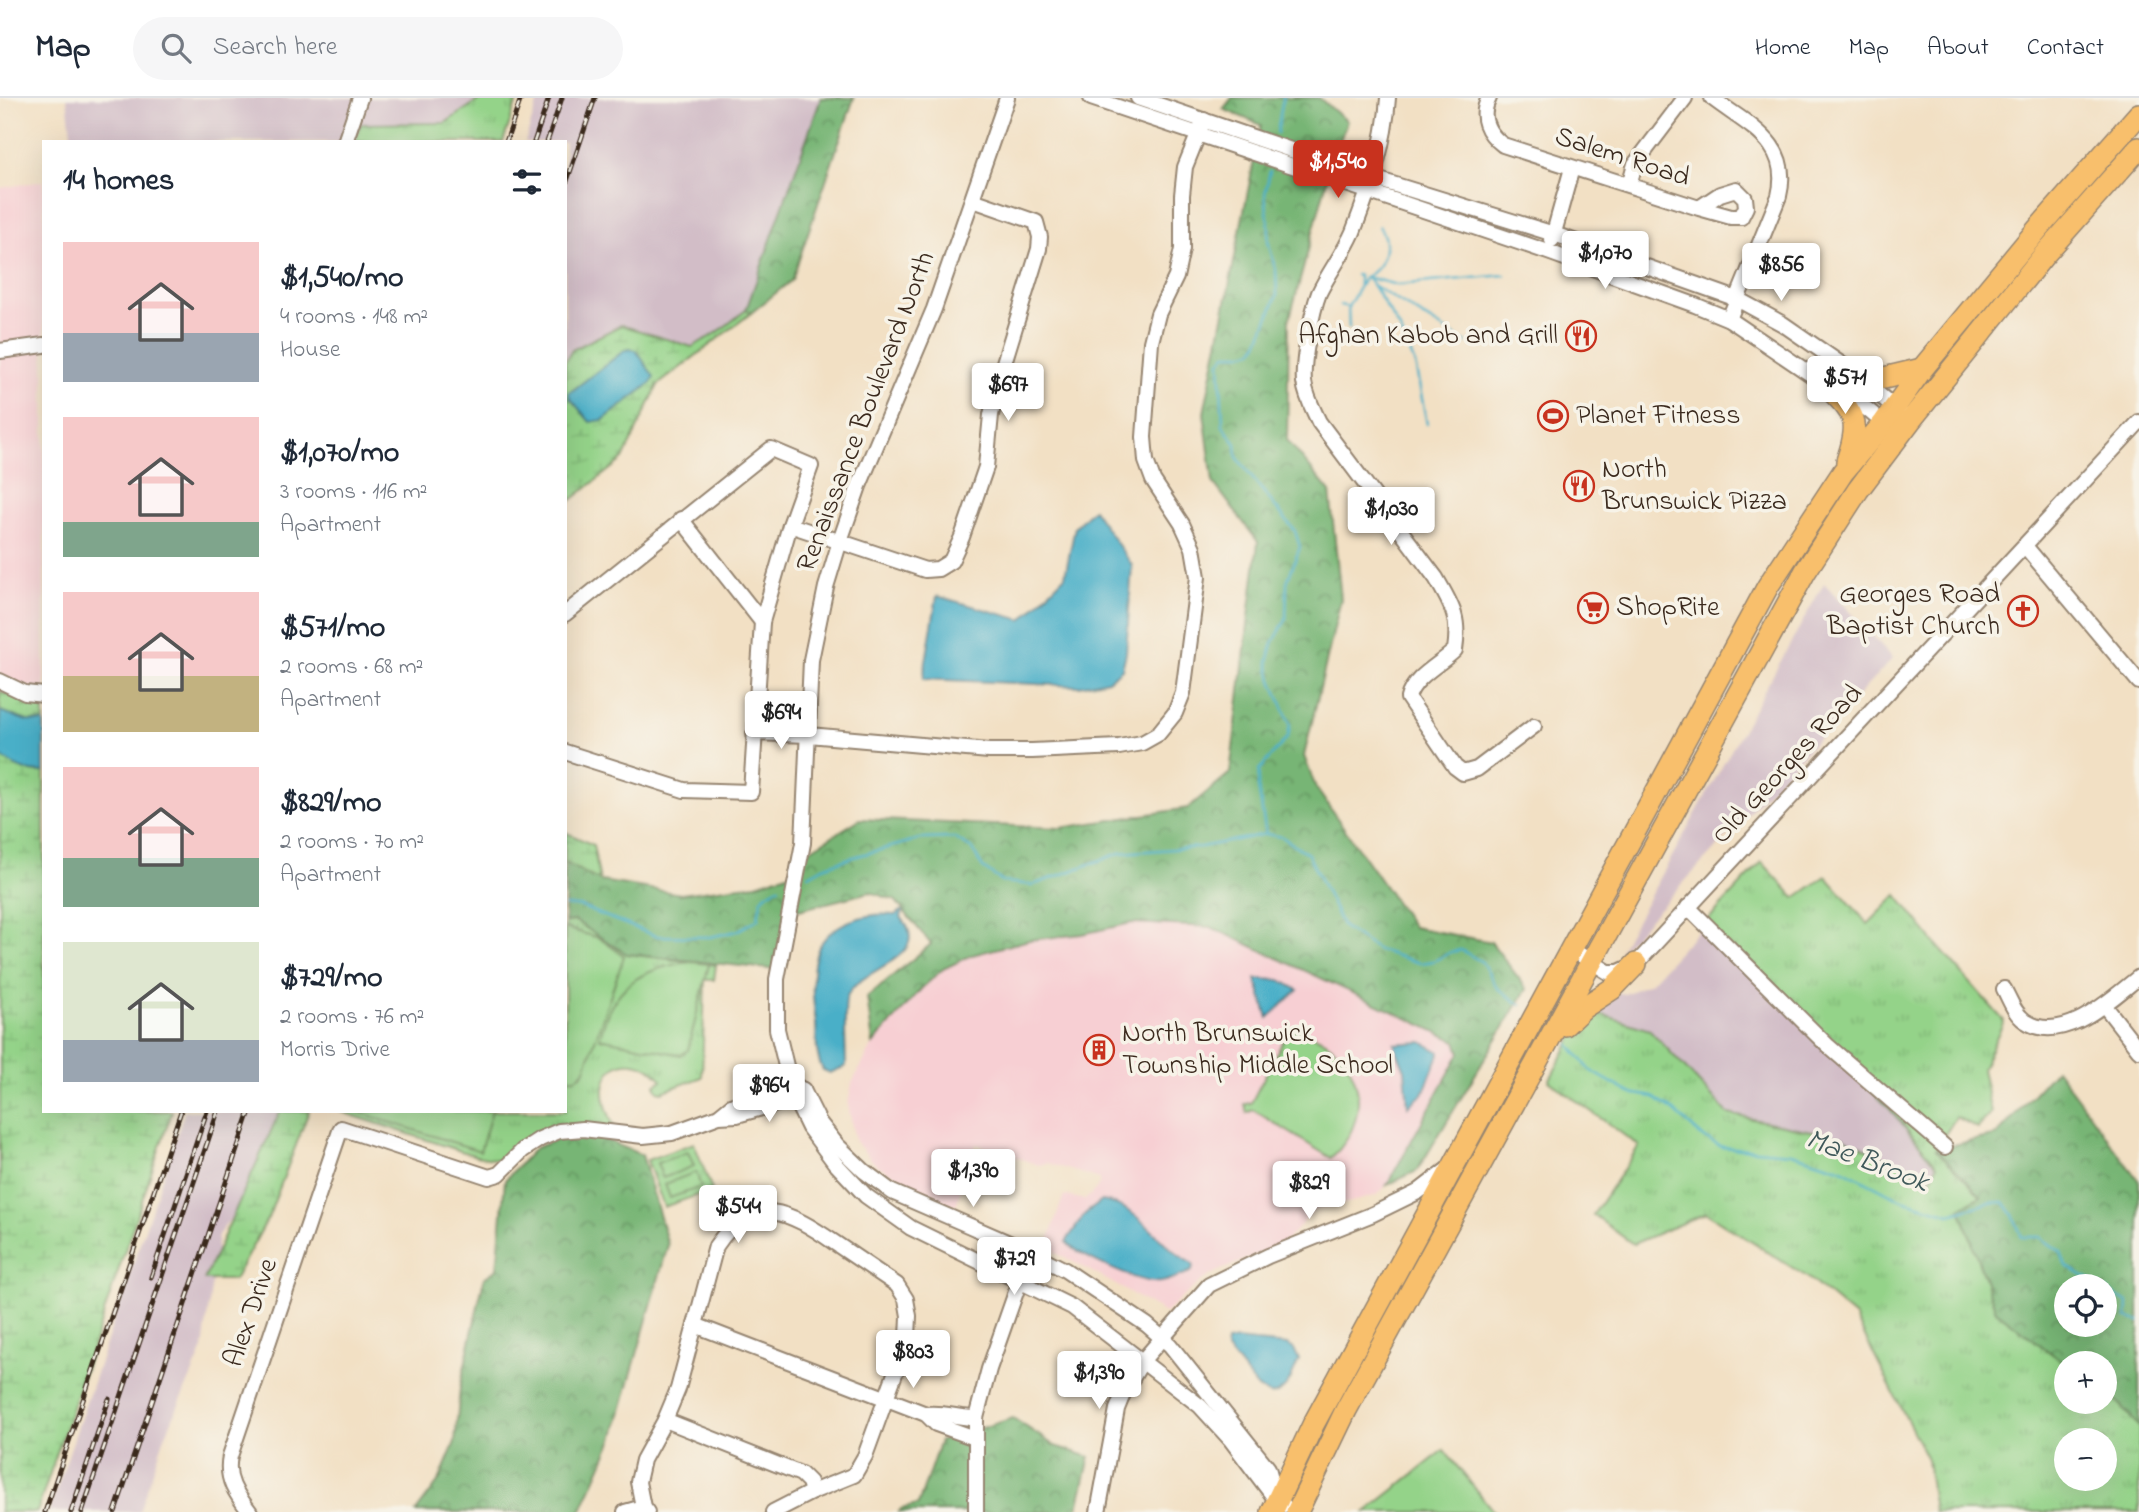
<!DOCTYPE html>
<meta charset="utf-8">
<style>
:root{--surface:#fff;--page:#f6f6f7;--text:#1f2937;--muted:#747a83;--line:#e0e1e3;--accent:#c8321e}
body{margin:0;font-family:"Indie Flower",sans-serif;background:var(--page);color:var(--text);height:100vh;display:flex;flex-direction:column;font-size:26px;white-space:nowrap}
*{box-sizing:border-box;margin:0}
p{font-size:23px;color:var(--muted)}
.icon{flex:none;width:38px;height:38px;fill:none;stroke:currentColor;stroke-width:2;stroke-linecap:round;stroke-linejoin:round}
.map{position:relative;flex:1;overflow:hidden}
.side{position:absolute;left:42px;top:42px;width:525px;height:973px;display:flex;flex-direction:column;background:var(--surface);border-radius:0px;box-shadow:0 7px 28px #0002}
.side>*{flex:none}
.tools{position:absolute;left:2054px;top:1176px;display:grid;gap:14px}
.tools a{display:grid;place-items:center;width:63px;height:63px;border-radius:50%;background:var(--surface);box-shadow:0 7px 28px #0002;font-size:35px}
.price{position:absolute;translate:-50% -60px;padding:0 16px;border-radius:7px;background:#fff;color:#222;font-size:23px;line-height:46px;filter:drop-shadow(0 2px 4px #0008)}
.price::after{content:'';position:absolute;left:50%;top:42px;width:21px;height:16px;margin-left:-10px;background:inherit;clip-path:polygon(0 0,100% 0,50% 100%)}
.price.current{background:var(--accent);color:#fff}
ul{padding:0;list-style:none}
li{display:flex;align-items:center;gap:21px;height:175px;padding:0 21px}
li span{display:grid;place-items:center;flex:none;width:196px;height:140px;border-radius:0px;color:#555}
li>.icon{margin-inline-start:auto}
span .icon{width:84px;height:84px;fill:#fffc;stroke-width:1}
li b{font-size:30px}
h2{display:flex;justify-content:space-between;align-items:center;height:84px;padding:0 21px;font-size:30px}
header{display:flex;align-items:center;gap:42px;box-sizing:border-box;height:98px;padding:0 35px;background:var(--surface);border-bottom:2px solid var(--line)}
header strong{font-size:33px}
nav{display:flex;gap:38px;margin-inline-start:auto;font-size:24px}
.search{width:490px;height:63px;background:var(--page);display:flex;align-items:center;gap:18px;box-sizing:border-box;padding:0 24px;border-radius:38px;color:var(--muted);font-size:26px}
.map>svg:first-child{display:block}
</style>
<header>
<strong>Map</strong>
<div class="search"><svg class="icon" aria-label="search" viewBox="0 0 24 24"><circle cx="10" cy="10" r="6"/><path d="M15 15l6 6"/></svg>Search here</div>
<nav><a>Home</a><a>Map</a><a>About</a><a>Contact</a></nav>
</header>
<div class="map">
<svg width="2139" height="1414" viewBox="0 0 2139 1414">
<defs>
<pattern id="grass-tufts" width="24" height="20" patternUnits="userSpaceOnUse" patternTransform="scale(1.75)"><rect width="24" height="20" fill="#94d389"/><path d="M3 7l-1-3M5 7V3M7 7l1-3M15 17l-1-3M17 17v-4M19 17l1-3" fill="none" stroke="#80b576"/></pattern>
<pattern id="forest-crowns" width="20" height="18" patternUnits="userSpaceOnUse" patternTransform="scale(1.75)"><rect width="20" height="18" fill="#77b575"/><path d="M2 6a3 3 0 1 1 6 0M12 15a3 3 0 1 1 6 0" fill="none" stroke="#63935f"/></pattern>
<pattern id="wetland-marsh" width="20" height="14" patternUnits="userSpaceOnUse" patternTransform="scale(1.75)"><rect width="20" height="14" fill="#94d389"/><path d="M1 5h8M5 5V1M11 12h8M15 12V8" fill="none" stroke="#80b576"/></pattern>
</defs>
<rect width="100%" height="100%" fill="#f7f3e8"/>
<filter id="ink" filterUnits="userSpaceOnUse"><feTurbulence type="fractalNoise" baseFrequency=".0143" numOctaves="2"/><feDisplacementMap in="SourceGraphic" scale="14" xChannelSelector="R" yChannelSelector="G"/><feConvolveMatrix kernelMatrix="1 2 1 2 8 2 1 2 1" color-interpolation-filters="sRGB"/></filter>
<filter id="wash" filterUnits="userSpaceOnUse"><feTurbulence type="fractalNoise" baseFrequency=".00686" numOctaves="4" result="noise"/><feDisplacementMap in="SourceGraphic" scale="28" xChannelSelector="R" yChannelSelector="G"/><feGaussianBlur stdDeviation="1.57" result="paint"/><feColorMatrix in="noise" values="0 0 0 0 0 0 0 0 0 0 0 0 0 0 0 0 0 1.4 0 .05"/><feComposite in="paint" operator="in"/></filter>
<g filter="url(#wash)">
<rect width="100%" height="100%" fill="#f2e0c4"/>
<g fill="#f7cfd3">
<polygon points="44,83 44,713 0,703 0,90"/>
<polygon points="1132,825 1211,829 1456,943 1460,955 1387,1087 1377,1097 1364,1101 1314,1112 1288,1141 1277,1148 1216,1174 1200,1184 1165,1215 1100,1178 1056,1155 1051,1150 1049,1141 1063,1099 1068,1098 1085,1102 1099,1088 1100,1081 1047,1065 1039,1067 976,1046 956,1107 943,1103 876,1067 855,1043 848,1006 852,985 873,946 922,890 943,871 972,857 1029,842 1082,836"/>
</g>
<g fill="#d2bdc7">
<polygon points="67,0 518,0 503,44 72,44"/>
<polygon points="539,0 821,0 746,212 718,234 692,249 621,227 572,252 565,264 565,44 525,44"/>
<polygon points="1824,485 1893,560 1619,854 1823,487"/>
<polygon points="1703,827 1889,1010 1937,1067 1931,1081 1841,1039 1728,1016 1686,970 1587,912 1598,891 1625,896 1650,885"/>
<polygon points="185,1013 279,1013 253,1091 218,1137 203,1251 164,1341 139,1414 49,1414"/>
</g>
<g fill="url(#grass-tufts)" stroke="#687e54" stroke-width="2" fill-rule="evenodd">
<polygon points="482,0 518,0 503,44 355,44 360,26 445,25"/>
<path d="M1762,764l33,36 31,-22 42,48 29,-29 38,48 69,78 -22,48 9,44 -13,15 -22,-11 -20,32 45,47 -21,12 36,103 71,54v37h38v-8l16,11 18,22v85h-205l-7,-53 -72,-142 -48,-40 -101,-64 -73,31 -40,-29 46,-69 -90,-65 30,-56 12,-14 59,19 78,84 113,23 90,42 6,-14 -48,-57 -186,-183zM2067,1342h38v39h-38z"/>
<path d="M575,823l52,33 89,11 -2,15h-9l-3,97 -40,15 -4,-1 -3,-6 7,-5c-19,-24 -55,-25 -58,9 -1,13 5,25 10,38l-87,13 -29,20 -22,-4 -137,-45h226v-189z"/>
<polygon points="694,1045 712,1092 664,1109 647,1062"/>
</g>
<g fill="url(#forest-crowns)" stroke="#59704a" stroke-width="2" fill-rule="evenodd">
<polygon points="821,0 854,0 792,182 751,215 746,212"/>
<polygon points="1232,0 1319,0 1347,23 1330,71 1289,223 1287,342 1330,394 1341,501 1304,658 1316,690 1413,829 1491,844 1527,891 1417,1073 1387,1087 1460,955 1456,943 1211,829 1132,825 1082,836 1029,842 972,857 943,871 922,890 873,946 867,899 931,846 895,802 870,794 787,815 778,872 627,856 575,823 565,824 565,765 601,783 681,796 756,786 800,772 800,758 860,721 1060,730 1188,710 1230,675 1258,444 1213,384 1204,315 1261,27 1223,11"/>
<path d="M2056,971l83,112v246l-18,-22 -16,-11v-31l-38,2 -71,-54 -36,-103 21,-12 -45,-47 61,-14zM2067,1188h38v39h-38z"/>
<polygon points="582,1032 642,1057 668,1147 613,1341 581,1414 416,1414 439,1383 455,1344 460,1290 484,1180 497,1171 505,1082 535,1050"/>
<polygon points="1013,1320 1055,1348 1090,1359 1077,1414 899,1414 901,1411 918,1407 940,1343"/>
</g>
<g fill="url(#wetland-marsh)" stroke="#687e54" stroke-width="2">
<polygon points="746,212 751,215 658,287 623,361 565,407 565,264 572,252 621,227 692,249 718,234"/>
<polygon points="0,593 33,606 44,606 44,624 27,623 0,613"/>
<path d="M0,658c15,10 25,16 44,16v339h128l-135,401h-37z"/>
<polygon points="565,734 593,747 600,783 565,765"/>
<polygon points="280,1013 309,1013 268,1120 234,1182 204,1182"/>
</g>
<g fill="#94d389" stroke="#687e54" stroke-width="2">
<path d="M565,830l34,10 25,18 -40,116c-6,6 -10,8 -19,5z"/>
<path d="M691,864l18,2 -21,86 -7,5 -81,-17c11,-52 41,-70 91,-76z"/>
<path d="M1289,931c68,8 93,83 42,129l-78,-48 -6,3 -2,-9 6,-1z"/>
<polygon points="355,1013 492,1013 480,1053"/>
<polygon points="688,1054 694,1068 663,1080 657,1065"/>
<polygon points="696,1074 701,1089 670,1100 665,1086"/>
<polygon points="1444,1352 1494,1414 1366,1414"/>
</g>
<g fill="#49afc8" stroke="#426c73" stroke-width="2">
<polygon points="630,251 636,252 654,279 651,285 603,322 590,324 569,299 569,295 625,252"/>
<polygon points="1093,411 1132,467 1126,555 1122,571 1108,582 1079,588 923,581 937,498 1022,522 1065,478 1075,429"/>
<path d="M0,613l27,10 17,1v50c-19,0 -29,-5 -44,-16z"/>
<path d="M900,813h3l-2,6c34,42 -39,48 -54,79 -4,7 -1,58 -1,70l-16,7 -7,-3c-8,-15 -6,-30 -7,-47 -3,-22 -7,-55 3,-76 14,-26 49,-35 76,-32z"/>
<polygon points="1256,881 1280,882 1298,892 1268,920"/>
<polygon points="1422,944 1440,954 1423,996 1408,1008 1405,972 1394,946"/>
<path d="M1102,1103c39,5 57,46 91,63l-1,7c-10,4 -20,9 -31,11 -20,3 -81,-26 -95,-40l19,-28z"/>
<path d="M1236,1242l51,5 7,4 5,11c-7,15 -11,32 -29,35l-12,-7 -32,-40 1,-6z"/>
</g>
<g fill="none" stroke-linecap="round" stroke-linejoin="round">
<g stroke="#49afc8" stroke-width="2.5">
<polyline points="1277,35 1283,0"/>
<polyline points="1356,177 1359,178 1359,186"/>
<path d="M1365,179c20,-10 26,-33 14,-51"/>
<polyline points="1366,179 1397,187 1505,177"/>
<polyline points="1374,188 1466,245"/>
<polyline points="1340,207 1348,209 1365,179 1370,183 1399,229 1415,266 1427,326"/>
<polyline points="1348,209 1349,230"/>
<polyline points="1266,736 1258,689 1259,672 1288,639 1290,626 1272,582 1268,564 1273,545 1286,522 1287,484 1300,449 1295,433 1250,377 1237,359 1236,346 1223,328 1220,263 1226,256 1241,256 1253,253 1259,243 1277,197 1276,173 1268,143 1269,129 1265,96 1270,73"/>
<polyline points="809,777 823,769 850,760 920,741 954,740 972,751 983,770 1003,784 1033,787 1120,755 1201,749 1266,736 1282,739 1308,756 1343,829 1378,852 1420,865 1434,863 1451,854 1461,852 1482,864 1497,890 1521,907"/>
<path d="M565,808h14l77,30 54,1 27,-6 21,-12c3,-21 2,-23 21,-32"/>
<polyline points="1569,946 1591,973 1630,995 1653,999 1674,1013 1704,1040 1722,1049 1791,1055 1840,1070 1902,1102 1950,1116 1988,1105 2004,1104 2013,1117 2022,1139 2040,1139 2061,1154 2066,1168 2101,1188"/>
<polyline points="2105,1191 2128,1205 2127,1220 2139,1223"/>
</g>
</g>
</g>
<g filter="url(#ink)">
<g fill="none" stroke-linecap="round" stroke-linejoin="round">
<g stroke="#968571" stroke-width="18">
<g id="minor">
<polyline points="1007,0 934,211 859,388 840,443 826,489 811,562 803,745 777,881 777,931 793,997 809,1030 835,1065 866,1098 911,1130 1072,1209 1200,1308 1231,1342 1277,1403 1284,1407"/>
<polyline points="1091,0 1548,154 1695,207 1729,221 1825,286 1868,312 1889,330"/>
<polyline points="1138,0 1373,80 1554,136 1737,201 1783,226 1851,273 1901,315"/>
<path d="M1388,0c-3,47 -18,90 -35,134 -9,21 -24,40 -34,61 -7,18 -17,70 -15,89 2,15 9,27 15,40l117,156c16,28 24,39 19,72 -14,14 -42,27 -47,48l47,69 8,6 14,-4 57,-43"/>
<path d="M1489,0c-10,19 -2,35 14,47l196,63 32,9h10l5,-10 -1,-9 -9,-9 -16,5 -21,14"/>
<path d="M1712,0c36,28 80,44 67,98l-50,123"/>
<polyline points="345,44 360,0"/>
<polyline points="1629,87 1635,66 1685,0"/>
<polyline points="1552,142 1572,70"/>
<polyline points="0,253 44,247"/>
<polyline points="681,421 762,524"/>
<polyline points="790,427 925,472 938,471 951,463 962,439 986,369 991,317 999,281 1039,151 1040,139 1036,124 973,102"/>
<polyline points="2025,448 2139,584"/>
<polyline points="565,516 771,351 811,368 790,427 762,524 751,694 684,692 565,654"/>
<polyline points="0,583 25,595 44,597"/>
<polyline points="754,635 809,637 989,653 1032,653 1119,649 1142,645 1158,636 1175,615 1183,595 1198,479 1193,450 1182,426 1153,382 1146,363 1144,339 1151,244 1158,216 1176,179 1182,151 1182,97 1185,69 1204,22"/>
<polyline points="1688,809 1827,947 1945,1049"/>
<polyline points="1571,851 1608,874 1619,874 1636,866 2139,324"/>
<path d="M2004,891c6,11 10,24 21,32 38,25 86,-22 114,-44"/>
<polyline points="2104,907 2139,952"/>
<polyline points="796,988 803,992 819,1024 837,1047 864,1073 892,1094 1030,1154 1065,1172 1147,1227 1170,1247 1268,1370 1275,1395"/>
<polyline points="720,1017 731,1008 790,985"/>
<polyline points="695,1227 926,1316 936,1326 975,1340"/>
<path d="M926,1316c18,-2 33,4 50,4"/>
<polyline points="665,1322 801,1376 809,1384 812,1394"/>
<path d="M250,1414c-14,-18 -25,-33 -20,-56l111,-328 148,49 10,-3 24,-24 17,-11 19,-8 24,-2 60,7 29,-3 47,-17 18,-1 53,-15 13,-10"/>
<polyline points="625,1414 643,1409"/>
<path d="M647,1414l-4,-5 -5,-25 5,-22 22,-40 13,-31 38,-143c37,-55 74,-34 119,-3 21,14 41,28 62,42l9,14 3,17 -1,22 -43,118 -11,19 -42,17 -39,20"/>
<polyline points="976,1414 976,1320 989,1271 1030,1154"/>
<polyline points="1098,1414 1117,1311 1123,1296 1143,1262 1209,1187 1268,1158 1373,1116 1418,1094 1448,1071"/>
</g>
</g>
<g stroke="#968571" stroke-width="24">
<g id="highway">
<polyline points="1851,273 1884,280 1922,271"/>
<path d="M1825,286c29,30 37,34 22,77"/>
<polyline points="1565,927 1583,910 1612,891 1636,866"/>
<polyline points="1272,1414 1313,1327 1768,488 1843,374 1883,326 1922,271 2037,132 2139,16"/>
<polyline points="1297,1414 1346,1312 1805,474 1858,392 1910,323 2044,157 2139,50"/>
</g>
</g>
<use href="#minor" stroke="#fff" stroke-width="14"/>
<use href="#highway" stroke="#f8bf6c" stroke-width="21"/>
<g stroke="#3b2a1e" stroke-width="5">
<g id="rail">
<polyline points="506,44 521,0"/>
<polyline points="534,44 549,0"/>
<polyline points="547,44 562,0"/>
<polyline points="565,89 595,0"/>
<polyline points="151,1179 207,1013"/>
<polyline points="45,1414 181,1013"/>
<polyline points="71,1414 109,1301"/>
<polyline points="82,1414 218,1013"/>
<polyline points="115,1414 250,1013"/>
</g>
</g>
<use href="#rail" stroke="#f7f3e8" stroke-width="2.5" stroke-dasharray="8" stroke-linecap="butt"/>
</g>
</g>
<defs>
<g id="restaurant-ring" transform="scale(1.575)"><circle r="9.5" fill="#f7f3e8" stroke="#c8321e" stroke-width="1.5"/><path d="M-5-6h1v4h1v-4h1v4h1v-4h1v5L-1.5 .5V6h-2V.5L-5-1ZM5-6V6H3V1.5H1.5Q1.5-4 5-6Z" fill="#c8321e"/></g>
<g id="stadium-ring" transform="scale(1.575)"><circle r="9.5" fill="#f7f3e8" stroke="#c8321e" stroke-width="1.5"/><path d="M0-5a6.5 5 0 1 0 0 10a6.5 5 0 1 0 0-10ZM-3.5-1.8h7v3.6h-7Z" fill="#c8321e"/></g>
<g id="supermarket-ring" transform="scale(1.575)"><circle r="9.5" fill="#f7f3e8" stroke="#c8321e" stroke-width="1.5"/><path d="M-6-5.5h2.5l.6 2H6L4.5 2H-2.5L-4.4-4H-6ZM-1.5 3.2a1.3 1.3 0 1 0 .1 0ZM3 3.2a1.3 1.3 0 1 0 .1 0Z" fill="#c8321e"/></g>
<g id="church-ring" transform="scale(1.575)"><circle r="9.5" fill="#f7f3e8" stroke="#c8321e" stroke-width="1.5"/><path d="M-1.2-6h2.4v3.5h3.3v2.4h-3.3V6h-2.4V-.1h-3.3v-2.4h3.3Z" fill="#c8321e"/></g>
<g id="building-ring" transform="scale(1.575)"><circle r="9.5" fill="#f7f3e8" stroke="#c8321e" stroke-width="1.5"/><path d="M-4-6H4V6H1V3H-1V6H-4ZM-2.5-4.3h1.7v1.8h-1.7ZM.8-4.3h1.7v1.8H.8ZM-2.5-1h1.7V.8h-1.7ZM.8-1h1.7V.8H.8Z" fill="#c8321e"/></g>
</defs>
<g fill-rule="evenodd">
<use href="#restaurant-ring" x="1581" y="238"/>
<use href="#stadium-ring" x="1553" y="318"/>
<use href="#restaurant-ring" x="1579" y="388"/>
<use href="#supermarket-ring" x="1593" y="510"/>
<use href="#church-ring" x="2023" y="513"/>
<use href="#building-ring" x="1099" y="952"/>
</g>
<g text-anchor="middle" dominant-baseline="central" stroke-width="7" stroke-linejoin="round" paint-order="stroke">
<g font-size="28" fill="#3b2a1e" stroke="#f7f3e8">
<text transform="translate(1622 60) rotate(18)">Salem Road</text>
<text transform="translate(867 314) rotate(-69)">Renaissance Boulevard North</text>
<text transform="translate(1788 667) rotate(-47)">Old Georges Road</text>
<text transform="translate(252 1215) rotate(-71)">Alex Drive</text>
</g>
<g font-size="28" fill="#3b2a1e" stroke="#f7f3e8" text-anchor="start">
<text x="1558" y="238" text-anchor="end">Afghan Kabob and Grill</text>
<text x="1576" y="318">Planet Fitness</text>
<text x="1602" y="372">North<tspan x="1602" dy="32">Brunswick Pizza</tspan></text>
<text x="2000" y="497" text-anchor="end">Georges Road<tspan x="2000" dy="32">Baptist Church</tspan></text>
<text x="1616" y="510">ShopRite</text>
<text x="1122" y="936">North Brunswick<tspan x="1122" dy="32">Township Middle School</tspan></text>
</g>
<g font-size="30" font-style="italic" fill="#40595a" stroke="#f7f3e8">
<text transform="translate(1867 1064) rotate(21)">Mae Brook</text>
</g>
</g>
</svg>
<div class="tools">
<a><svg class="icon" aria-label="locate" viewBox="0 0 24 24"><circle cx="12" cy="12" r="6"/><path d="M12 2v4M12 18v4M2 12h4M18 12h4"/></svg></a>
<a>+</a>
<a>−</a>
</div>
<b class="price current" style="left:1338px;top:102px">$1,540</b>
<b class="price" style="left:1605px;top:193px">$1,070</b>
<b class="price" style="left:1781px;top:205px">$856</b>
<b class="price" style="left:1845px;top:318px">$571</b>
<b class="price" style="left:1008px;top:325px">$697</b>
<b class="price" style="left:1391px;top:449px">$1,030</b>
<b class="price" style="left:781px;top:653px">$694</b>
<b class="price" style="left:769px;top:1026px">$964</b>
<b class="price" style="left:973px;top:1111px">$1,390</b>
<b class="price" style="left:1309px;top:1123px">$829</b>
<b class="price" style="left:738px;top:1147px">$544</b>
<b class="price" style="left:1014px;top:1199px">$729</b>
<b class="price" style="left:913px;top:1292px">$803</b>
<b class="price" style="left:1099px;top:1313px">$1,390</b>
<section class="side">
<h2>14 homes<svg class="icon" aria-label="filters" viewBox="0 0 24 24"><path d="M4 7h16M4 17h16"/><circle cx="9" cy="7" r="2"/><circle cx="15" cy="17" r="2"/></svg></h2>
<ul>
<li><span style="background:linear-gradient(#f6c9c9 65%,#9aa5b1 0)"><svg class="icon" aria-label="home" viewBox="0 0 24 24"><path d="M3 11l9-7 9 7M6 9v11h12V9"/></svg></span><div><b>$1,540/mo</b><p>4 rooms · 148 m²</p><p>House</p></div></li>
<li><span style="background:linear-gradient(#f6c9c9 75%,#7fa58c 0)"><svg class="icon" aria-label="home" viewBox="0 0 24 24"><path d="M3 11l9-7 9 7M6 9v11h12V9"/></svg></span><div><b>$1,070/mo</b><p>3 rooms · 116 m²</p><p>Apartment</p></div></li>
<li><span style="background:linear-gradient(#f6c9c9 60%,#c2b280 0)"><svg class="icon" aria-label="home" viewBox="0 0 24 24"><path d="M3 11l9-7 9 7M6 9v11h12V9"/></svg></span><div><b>$571/mo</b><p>2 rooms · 68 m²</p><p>Apartment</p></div></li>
<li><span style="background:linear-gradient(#f6c9c9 65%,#7fa58c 0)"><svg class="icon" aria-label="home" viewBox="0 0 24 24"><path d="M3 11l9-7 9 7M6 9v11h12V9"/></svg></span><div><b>$829/mo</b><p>2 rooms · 70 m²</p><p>Apartment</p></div></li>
<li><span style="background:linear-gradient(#dfe7d0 70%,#9aa5b1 0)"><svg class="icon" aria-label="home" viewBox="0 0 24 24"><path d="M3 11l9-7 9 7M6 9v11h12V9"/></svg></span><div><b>$729/mo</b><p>2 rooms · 76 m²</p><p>Morris Drive</p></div></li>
</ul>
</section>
</div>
